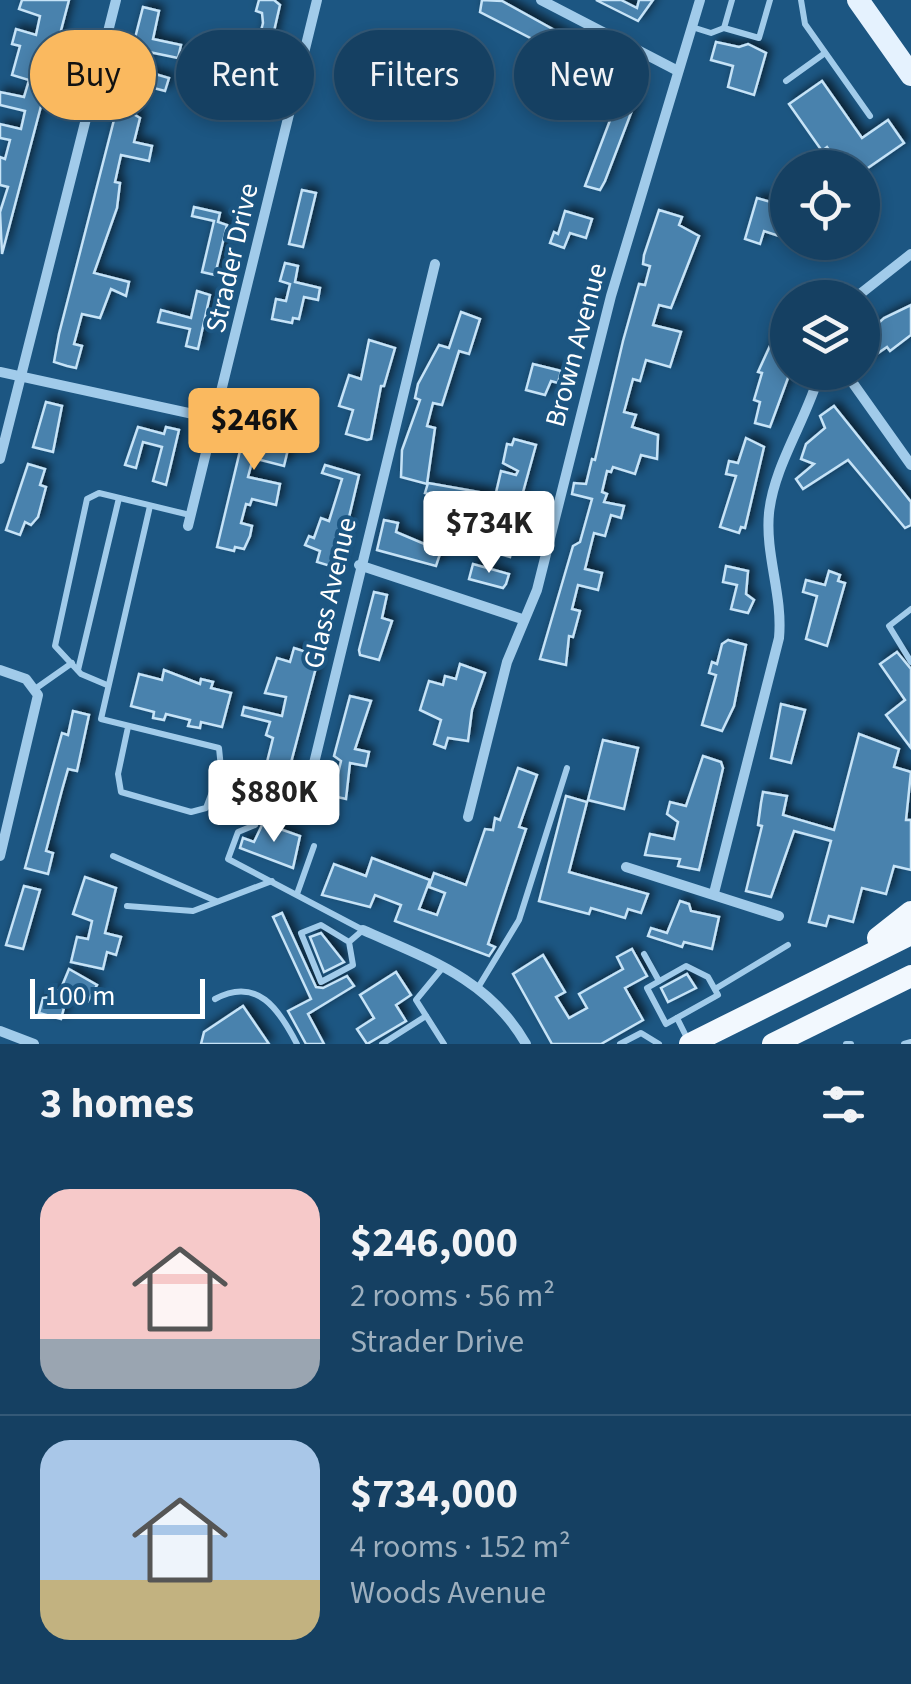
<!DOCTYPE html>
<meta charset="utf-8">
<style>
:root{--surface:#154062;--page:#224b6b;--text:#f1f3f6;--muted:#9dafbe;--line:#345977;--accent:#fab95f}
body{margin:0;font-family:"Source Sans 3",sans-serif;background:var(--page);color:var(--text);height:100vh;display:flex;flex-direction:column;font-size:38px;white-space:nowrap}
*{box-sizing:border-box;margin:0}
p{font-size:32px;color:var(--muted)}
.icon{flex:none;width:55px;height:55px;fill:none;stroke:currentColor;stroke-width:2;stroke-linecap:round;stroke-linejoin:round}
.map{position:relative;height:1044px;overflow:hidden}
.side{display:flex;flex-direction:column;background:var(--surface);flex:1}
.side>*{flex:none}
.guide{position:absolute;left:30px;top:30px;width:852px;height:90px;display:flex;gap:20px}
.buttons{position:absolute;left:770px;top:150px;display:grid;gap:20px}
.buttons a{display:grid;place-items:center;width:110px;height:110px;border-radius:50%;background:var(--surface);box-shadow:0 5px 15px #0003,0 0 0 2px var(--line);font-size:50px}
.scale{position:absolute;left:30px;bottom:25px;width:175px;box-sizing:border-box;padding-left:10px;border:5px solid #fff;border-top:0;font-size:28px;line-height:35px;white-space:nowrap;color:#fff;-webkit-text-stroke:8px #1c5682;paint-order:stroke}
.price{position:absolute;translate:-50% -85px;padding:0 22px;border-radius:10px;background:#fff;color:#222;font-size:32px;line-height:65px;filter:drop-shadow(0 2px 5px #0008)}
.price::after{content:'';position:absolute;left:50%;top:60px;width:30px;height:22px;margin-left:-15px;background:inherit;clip-path:polygon(0 0,100% 0,50% 100%)}
.price.on{background:var(--accent);color:#111}
ul{padding:0;list-style:none}
li{display:flex;align-items:center;gap:30px;height:250px;padding:0 40px}
li+li{border-top:2px solid var(--line)}
li span{display:grid;place-items:center;flex:none;width:280px;height:200px;border-radius:30px;color:#555}
li>.icon{margin-inline-start:auto}
span .icon{width:120px;height:120px;fill:#fffc;stroke-width:1}
li b{font-size:42px}
h2{display:flex;justify-content:space-between;align-items:center;height:120px;padding:0 40px;font-size:42px}
.pill{padding:0 35px;border-radius:45px;background:var(--surface);box-shadow:0 5px 15px #0003,0 0 0 2px var(--line);font-size:35px;line-height:90px}
.pill.on{background:var(--accent);color:#111}
.map>svg:first-child{display:block}
</style>
<div class="map">
<svg width="911" height="1044" viewBox="0 0 911 1044">
<defs>
<filter id="shadow"><feDropShadow dx="4.5" dy="-4.5" stdDeviation="5" flood-color="#0009"/></filter>
</defs>
<rect width="100%" height="100%" fill="#1c5682"/>
<g fill="#4982ad" stroke="#c6e3f7" stroke-width="2.5" filter="url(#shadow)">
<polygon points="22,0 69,0 2,254 0,212 8,187 0,185 0,157 5,159 10,140 0,138 0,124 21,129 25,111 0,105 0,92 24,97 29,80 12,75 20,46 12,44 16,29 36,35 40,16 19,9"/>
<polygon points="259,0 274,0 280,5 269,53 256,51 263,23 262,13 256,11"/>
<polygon points="482,0 502,1 585,47 583,51 607,64 602,75 480,12"/>
<polygon points="596,0 621,0 637,8 639,0 653,0 638,21"/>
<polygon points="143,7 159,11 153,39 181,45 178,58 149,52 145,71 169,78 165,91 146,86 132,113 140,118 134,142 152,146 149,161 121,155 115,182 120,183 117,208 94,273 129,282 126,296 111,289 100,318 82,314 74,344 82,346 76,368 67,366 54,362 59,334"/>
<polygon points="716,42 739,47 748,44 766,53 754,95 728,87 733,66 711,60"/>
<polygon points="822,81 862,138 888,120 904,143 862,172 862,168 842,168 827,147 822,151 789,104"/>
<polygon points="620,94 636,100 605,181 600,190 585,186"/>
<polygon points="302,190 316,193 303,247 289,244"/>
<polygon points="776,196 788,200 782,237 764,231 760,244 745,239 757,198 774,203"/>
<polygon points="194,207 220,213 218,222 227,225 215,275 202,272 214,221 192,216"/>
<polygon points="659,210 682,217 679,225 699,236 671,308 659,305 653,325 681,332 670,367 646,360 640,381 633,379 624,412 636,415 632,427 658,435 657,459 641,455 635,474 613,467 611,472 607,471 602,492 607,494 604,502 624,506 621,518 611,515 605,536 594,533 585,569 602,573 598,590 578,585 572,609 580,611 573,637 569,636 566,665 540,659 573,546 580,542 592,499 572,494 574,483 586,484 592,459 595,460 623,341 639,284 645,285 650,266 643,264 644,255"/>
<polygon points="565,211 592,219 586,238 570,233 564,248 550,243 554,232 558,234"/>
<polygon points="285,263 298,266 295,282 320,288 318,300 304,297 299,319 293,318 292,323 272,319 276,299 286,301 290,284 280,281"/>
<polygon points="197,291 210,295 198,349 186,346 190,329 158,322 161,310 191,318"/>
<polygon points="911,305 911,335 890,351 887,347 868,360 862,352 862,338 884,318"/>
<polygon points="461,312 480,319 469,354 459,351 442,405 433,403 427,426 435,428 427,484 401,477 402,450 420,400 415,398 418,384 439,345 449,348"/>
<polygon points="774,337 788,341 788,378 770,427 755,423 760,402 754,400 762,373 758,372"/>
<polygon points="369,340 395,348 384,386 381,386 371,439 367,440 346,434 353,410 339,406 349,375 361,379"/>
<polygon points="533,364 561,371 558,383 551,381 545,395 526,390"/>
<polygon points="46,402 62,406 53,452 33,447"/>
<polygon points="834,406 911,502 911,525 905,528 848,460 803,489 796,479 814,464 801,459 806,444 825,428 820,416"/>
<polygon points="250,409 281,416 282,410 298,413 294,428 287,426 281,447 288,449 284,466 253,458 248,477 280,484 276,505 252,499 250,505 246,504 241,523 252,526 250,536 244,549 235,547 234,551 217,547"/>
<polygon points="138,427 164,434 166,427 179,430 166,485 153,481 162,447 143,442 136,468 125,465"/>
<polygon points="746,438 764,447 745,528 741,527 739,533 720,527 736,476 726,474 729,461 738,463"/>
<polygon points="514,439 536,445 520,503 495,497 501,471 516,475 518,471 503,463 507,444 512,445"/>
<polygon points="28,464 45,469 40,485 46,487 38,517 31,525 25,522 20,535 6,530"/>
<polygon points="325,465 359,475 337,568 317,562 320,551 305,545 309,536 314,538 321,518 329,521 342,479 322,473"/>
<polygon points="428,483 490,494 486,508 425,493"/>
<polygon points="505,518 519,522 510,557 468,545 474,524 500,530"/>
<polygon points="384,520 398,523 396,532 441,551 436,566 377,550"/>
<polygon points="473,564 509,574 506,584 503,588 469,579"/>
<polygon points="726,566 748,571 746,594 754,600 748,613 731,609 737,585 723,582"/>
<polygon points="829,571 840,575 838,581 845,583 827,646 806,639 817,596 803,592 806,580 825,585"/>
<polygon points="374,592 387,595 382,618 392,621 379,660 360,655 359,650"/>
<polygon points="728,640 746,645 734,706 722,731 702,725 716,675 709,673 712,662 717,664 722,644"/>
<polygon points="294,648 319,656 288,774 266,766 273,738 266,735 270,722 242,715 244,707 282,716 286,697 265,693 277,658 290,662"/>
<polygon points="897,652 911,669 911,748 886,715 905,700 880,664"/>
<polygon points="460,664 485,673 472,710 468,741 448,738 445,748 434,744 441,720 420,710 429,681 443,685 445,676 456,679"/>
<polygon points="164,670 200,684 201,679 213,682 211,688 231,693 222,727 201,722 200,728 188,726 190,720 166,714 164,720 153,718 154,712 131,706 139,674 162,680"/>
<polygon points="350,696 371,701 355,749 369,752 366,766 350,763 346,799 324,794 328,776 337,778 341,761 334,756"/>
<polygon points="781,704 805,710 791,763 771,758"/>
<polygon points="73,711 89,715 77,771 68,769 62,790 46,851 53,853 48,874 25,868 62,733 68,735"/>
<polygon points="859,734 899,749 894,767 911,772 906,820 911,820 911,870 894,866 886,894 862,888 853,922 829,916 826,926 809,922 831,841 794,831 771,897 746,891 762,826 758,825 761,803 763,792 787,796 783,815 834,830"/>
<polygon points="603,740 638,748 624,809 588,800"/>
<polygon points="703,756 721,762 723,768 699,870 678,866 680,859 645,855 650,834 674,839 678,822 667,814 670,802 686,806"/>
<polygon points="518,768 537,775 519,827 526,829 488,944 495,947 489,956 395,921 401,905 375,895 370,907 322,895 334,864 366,876 372,858 430,880 419,909 437,915 445,893 429,887 434,873 466,885 485,829 493,830 495,818 500,820"/>
<polygon points="566,796 587,802 569,872 648,894 641,913 628,909 625,918 591,908 589,914 539,901"/>
<polygon points="263,823 300,836 293,868 240,848 243,838 254,842"/>
<polygon points="85,877 116,888 105,933 121,937 116,955 107,952 103,969 71,962 77,937 88,939 92,921 73,914"/>
<polygon points="24,886 40,890 23,949 6,945"/>
<polygon points="680,901 689,904 691,911 719,917 712,949 684,942 682,947 648,936 651,928 667,933"/>
<polygon points="282,913 316,987 323,988 347,976 354,986 308,1014 324,1044 306,1044 288,1011 311,999 273,917"/>
<polygon points="321,933 344,962 324,972 310,937"/>
<polygon points="632,949 647,976 625,988 643,1020 601,1044 552,1044 513,974 543,955 565,992 556,997 569,1018 587,1008 579,994 623,969 617,957"/>
<polygon points="69,969 97,985 88,1001 62,986"/>
<polygon points="396,972 411,995 396,1005 406,1021 367,1044 357,1029 374,1018 360,995"/>
<polygon points="687,974 696,988 668,1002 661,988"/>
<polygon points="56,990 68,993 61,1019 39,1013 43,998 55,996"/>
<polygon points="243,1006 269,1044 201,1044 204,1032"/>
</g>
<g fill="none" stroke-linecap="round" stroke-linejoin="round">
<g stroke="#a1cbea" stroke-width="6">
<polyline points="801,0 805,24 870,116"/>
<polyline points="692,27 711,33 724,28 759,38 770,0"/>
<polyline points="724,28 732,0"/>
<polyline points="786,81 825,53"/>
<polyline points="911,609 889,626 911,662"/>
<polyline points="78,670 119,498"/>
<polyline points="107,685 81,674 55,646 87,499 99,493 190,515"/>
<polyline points="35,689 72,663"/>
<polyline points="128,727 118,774 121,792 191,812 206,808 221,768 219,748 101,719 150,506"/>
<polyline points="255,825 238,832 228,859 363,930 349,942 321,925 301,933 321,982 353,965 349,942"/>
<polyline points="113,856 216,901"/>
<polyline points="297,894 314,846"/>
<polyline points="127,906 193,911 272,881"/>
<polyline points="644,954 659,981"/>
<polyline points="444,966 416,1000 444,1044"/>
<polygon points="686,966 708,977 718,995 666,1024 647,988"/>
<polyline points="479,986 519,920 567,768"/>
<polyline points="715,989 788,945"/>
<path d="M215,999c42,-23 64,10 82,45"/>
<polyline points="677,1018 687,1038"/>
<polyline points="382,1044 426,1016"/>
<polyline points="620,1044 641,1033 659,1044"/>
<polyline points="846,1044 851,1044"/>
<polyline points="904,1044 911,1042"/>
</g>
<g stroke="#a1cbea" stroke-width="10">
<polyline points="541,0 678,71"/>
<polyline points="855,298 911,254"/>
<polyline points="0,372 216,419"/>
<polyline points="845,372 911,465"/>
<polyline points="0,459 116,0"/>
<polyline points="188,526 317,0"/>
<polyline points="359,565 522,619"/>
<polyline points="0,670 26,679 38,695 0,856"/>
<polyline points="301,817 435,264"/>
<polyline points="468,817 507,662 537,590 611,296 700,0"/>
<polyline points="626,867 779,916"/>
<path d="M714,893l65,-255c4,-43 -14,-83 -10,-125 5,-48 38,-94 51,-141"/>
<path d="M363,930c65,29 126,49 163,114"/>
<polyline points="0,1031 34,1044"/>
</g>
<polyline stroke="#e5f2fe" stroke-width="22" points="858,0 911,75"/>
<g stroke="#f2f8fe" stroke-width="22">
<polyline points="878,938 911,912"/>
<polyline points="690,1044 911,934"/>
<polyline points="773,1044 911,976"/>
</g>
</g>
<g text-anchor="middle" dominant-baseline="central" stroke-width="8" stroke-linejoin="round" paint-order="stroke">
<g font-size="28" fill="#fff" stroke="#1c5682">
<text transform="translate(232 258) rotate(-77)">Strader Drive</text>
<text transform="translate(576 345) rotate(-75)">Brown Avenue</text>
<text transform="translate(330 593) rotate(-77)">Glass Avenue</text>
</g>
</g>
</svg>
<div class="buttons">
<a><svg class="icon" aria-label="locate" viewBox="0 0 24 24"><circle cx="12" cy="12" r="6"/><path d="M12 2v4M12 18v4M2 12h4M18 12h4"/></svg></a>
<a><svg class="icon" aria-label="layers" viewBox="0 0 24 24"><path d="M12 4l9 5-9 5-9-5zM3 14l9 5 9-5"/></svg></a>
</div>
<div class="scale">100 m</div>
<b class="price on" style="left:254px;top:473px">$246K</b>
<b class="price" style="left:489px;top:576px">$734K</b>
<b class="price" style="left:274px;top:845px">$880K</b>
<div class="guide">
<a class="pill on">Buy</a>
<a class="pill">Rent</a>
<a class="pill">Filters</a>
<a class="pill">New</a>
</div>
</div>
<section class="side">
<h2>3 homes<svg class="icon" aria-label="filters" viewBox="0 0 24 24"><path d="M4 7h16M4 17h16"/><circle cx="9" cy="7" r="2"/><circle cx="15" cy="17" r="2"/></svg></h2>
<ul>
<li><span style="background:linear-gradient(#f6c9c9 75%,#9aa5b1 0)"><svg class="icon" aria-label="home" viewBox="0 0 24 24"><path d="M3 11l9-7 9 7M6 9v11h12V9"/></svg></span><div><b>$246,000</b><p>2 rooms · 56 m²</p><p>Strader Drive</p></div></li>
<li><span style="background:linear-gradient(#a9c7e8 70%,#c2b280 0)"><svg class="icon" aria-label="home" viewBox="0 0 24 24"><path d="M3 11l9-7 9 7M6 9v11h12V9"/></svg></span><div><b>$734,000</b><p>4 rooms · 152 m²</p><p>Woods Avenue</p></div></li>
</ul>
</section>
